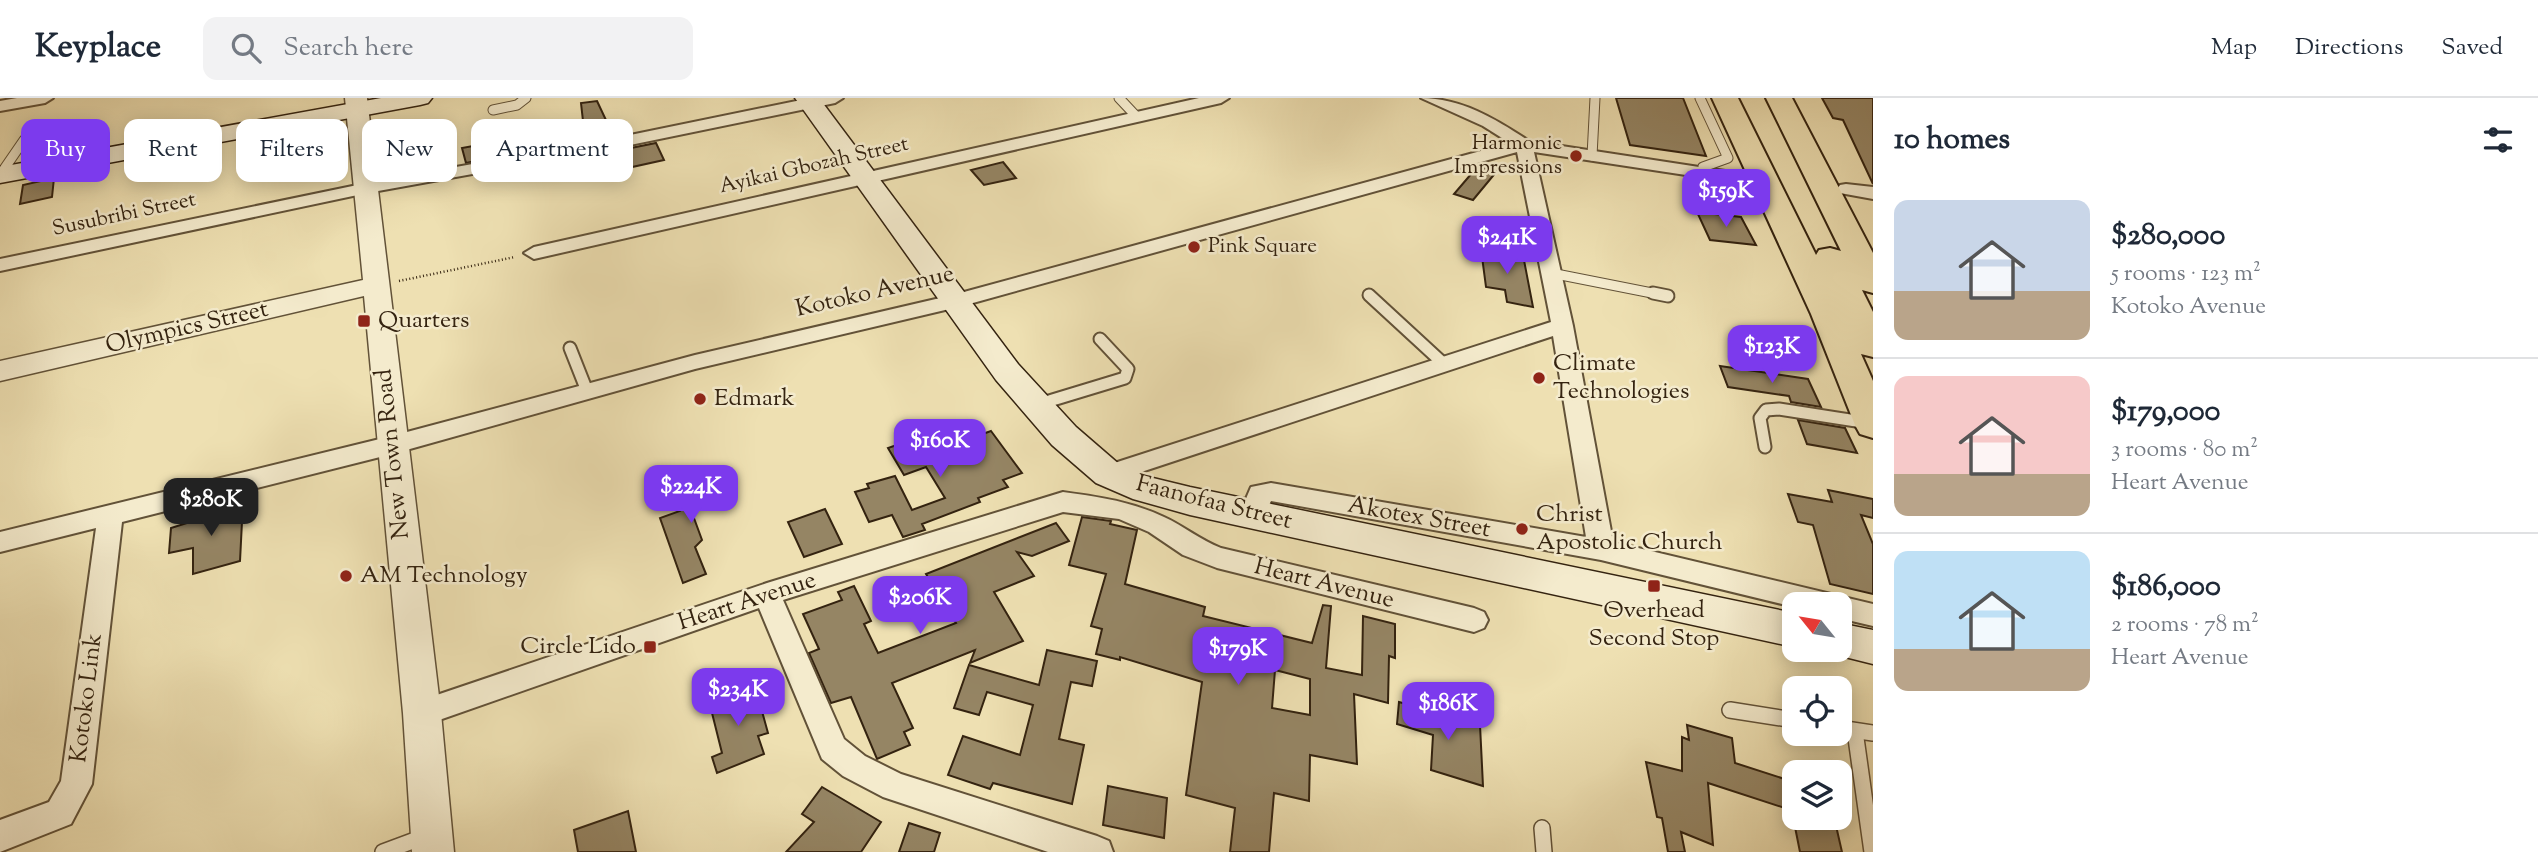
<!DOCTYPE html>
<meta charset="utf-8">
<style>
:root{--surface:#fff;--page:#f2f2f3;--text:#1f2937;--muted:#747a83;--line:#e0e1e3;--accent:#7c3aed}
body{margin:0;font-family:"Sorts Mill Goudy",serif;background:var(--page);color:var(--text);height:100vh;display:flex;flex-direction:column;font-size:26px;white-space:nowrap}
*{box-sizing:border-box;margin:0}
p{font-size:23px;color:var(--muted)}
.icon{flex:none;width:38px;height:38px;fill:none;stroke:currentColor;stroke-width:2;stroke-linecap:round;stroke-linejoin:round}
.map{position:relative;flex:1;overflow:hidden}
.side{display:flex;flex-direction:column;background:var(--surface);width:665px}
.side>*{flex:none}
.hud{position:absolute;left:21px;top:21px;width:665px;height:63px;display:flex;gap:14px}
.needle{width:46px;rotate:300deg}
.buttons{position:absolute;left:1782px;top:494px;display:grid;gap:14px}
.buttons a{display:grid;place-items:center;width:70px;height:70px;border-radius:14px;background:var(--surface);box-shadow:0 4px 18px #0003;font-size:35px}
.price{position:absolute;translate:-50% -60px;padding:0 16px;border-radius:14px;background:var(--accent);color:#fff;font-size:23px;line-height:46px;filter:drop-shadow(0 2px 4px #0008)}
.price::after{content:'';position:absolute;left:50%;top:42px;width:21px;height:16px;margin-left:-10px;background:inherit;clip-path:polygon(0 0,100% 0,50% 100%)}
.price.current{background:#222;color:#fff}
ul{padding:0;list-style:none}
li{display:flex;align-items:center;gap:21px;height:175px;padding:0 21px}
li+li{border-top:2px solid var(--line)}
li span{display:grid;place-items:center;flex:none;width:196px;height:140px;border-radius:14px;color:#555}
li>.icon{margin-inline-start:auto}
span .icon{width:84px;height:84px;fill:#fffc;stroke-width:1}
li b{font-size:30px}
h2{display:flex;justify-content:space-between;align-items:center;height:84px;padding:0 21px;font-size:30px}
.pill{padding:0 24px;border-radius:14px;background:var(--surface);box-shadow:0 4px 18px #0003;font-size:24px;line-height:63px}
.pill.current{background:var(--accent);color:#fff}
header{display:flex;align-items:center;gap:42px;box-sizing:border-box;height:98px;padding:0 35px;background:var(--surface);border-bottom:2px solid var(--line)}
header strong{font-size:33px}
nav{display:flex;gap:38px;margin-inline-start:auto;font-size:24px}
.search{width:490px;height:63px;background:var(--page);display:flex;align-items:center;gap:18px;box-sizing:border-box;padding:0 24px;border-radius:14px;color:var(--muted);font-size:26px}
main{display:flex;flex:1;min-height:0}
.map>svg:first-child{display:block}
</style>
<header>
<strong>Keyplace</strong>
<div class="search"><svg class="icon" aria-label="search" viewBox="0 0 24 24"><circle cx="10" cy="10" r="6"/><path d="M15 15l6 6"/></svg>Search here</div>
<nav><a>Map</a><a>Directions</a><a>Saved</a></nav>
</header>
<main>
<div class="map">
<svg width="1873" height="754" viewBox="0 0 1873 754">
<rect width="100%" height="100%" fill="#eee0b2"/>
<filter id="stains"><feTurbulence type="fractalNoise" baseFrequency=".00286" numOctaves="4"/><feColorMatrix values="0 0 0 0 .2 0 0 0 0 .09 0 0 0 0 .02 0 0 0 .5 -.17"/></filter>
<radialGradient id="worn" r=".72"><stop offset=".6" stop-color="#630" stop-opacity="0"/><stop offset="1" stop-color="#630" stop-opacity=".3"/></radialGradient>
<g fill="#958564" stroke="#342310" stroke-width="2" fill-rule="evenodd">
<polygon points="1616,0 1683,0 1706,58 1630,47"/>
<polygon points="1822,0 1873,0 1873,86 1843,22 1833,20"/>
<polygon points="597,3 613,37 583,42 578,24 583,23 581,5"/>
<polygon points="539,36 542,50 466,65 462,50"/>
<polygon points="656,45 664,62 623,71 616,53"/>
<polygon points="1003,64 1016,80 984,87 971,72"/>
<polygon points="1478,68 1497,73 1473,102 1454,96"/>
<polygon points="54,80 52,99 20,106 23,87"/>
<polygon points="1697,114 1741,119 1756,147 1710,142"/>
<polygon points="1481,151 1523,157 1533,209 1507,204 1505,192 1486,189"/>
<polygon points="1720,268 1808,281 1821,309 1791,304 1789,298 1728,289"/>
<polygon points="1798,322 1845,330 1857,355 1807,346"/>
<polygon points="991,333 1022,375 1003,382 1008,389 978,400 980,404 922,426 925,432 903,439 892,417 869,424 855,394 869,390 867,386 895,378 912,412 945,400 926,369 904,377 888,350 934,334 944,350"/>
<polygon points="718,378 720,382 725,381 726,401 691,412 702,442 695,449 706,476 683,485 660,420 680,413 674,395 686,391 684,387"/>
<polygon points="1828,392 1873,401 1873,420 1861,417 1873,446 1873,496 1830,486 1813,427 1798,424 1788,396 1832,404"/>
<polygon points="243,404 240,463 193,476 193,450 169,455 171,430 206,419 207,410"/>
<polygon points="825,411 842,446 804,459 788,424"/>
<path d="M1082,419l29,4 -1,3 27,6 -12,54 80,23 -2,9 109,27 11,-38 8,1 -5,62 36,7 1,-59 32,8v34l-6,-2 -1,47 -34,-9 3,70 -47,-9 -1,46 -35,-8 -5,59h-39l5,-44 -49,-13 16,-113 -82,-25v3l-24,-6 6,-25 -11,-3 15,-52 -37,-9zM1275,572l35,9v36l-38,-7z"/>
<polygon points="1056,425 1069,443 1032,458 1017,454 1034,478 994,494 1023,543 970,565 975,552 892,585 913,630 904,634 910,647 877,661 851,599 831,605 809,555 819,551 803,516 842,502 838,494 854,488 871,523 864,526 878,555 956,525 926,476"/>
<polygon points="1047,552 1097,563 1092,588 1071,584 1059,641 1084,647 1072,706 993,685 990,691 948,677 963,638 1020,657 1033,607 987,594 979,617 954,610 969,567 1039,587"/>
<polygon points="755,588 768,635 758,638 764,656 717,675 712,659 722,655 709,603"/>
<polygon points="1399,604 1480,627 1483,688 1431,672 1433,637 1397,626"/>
<polygon points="1687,627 1732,640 1735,665 1794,684 1794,713 1708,685 1713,747 1681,734 1685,754 1668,754 1662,720 1657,719 1646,664 1682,673 1682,639 1689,642"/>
<polygon points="1108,688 1167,700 1164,740 1103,727"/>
<polygon points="822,689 881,724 861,754 786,754 814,724 802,716"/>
<polygon points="628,713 636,754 578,754 574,732"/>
<polygon points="1793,719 1834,719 1842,754 1800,754"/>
<polygon points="909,725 940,735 934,754 899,754"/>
</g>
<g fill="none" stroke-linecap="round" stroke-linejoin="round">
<g stroke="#625238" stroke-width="11">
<g id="service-far2">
<polyline points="1119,0 1136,18"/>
<polyline points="1700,0 1728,60 1703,69 1704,75"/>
<polyline points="493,12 517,7 526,0"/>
<polyline points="1592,58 1595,0"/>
<polyline points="0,77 24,42"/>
<polyline points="1551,175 1662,197"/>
</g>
</g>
<g stroke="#625238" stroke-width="15">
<g id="service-far1">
<polyline points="1653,195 1668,198"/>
<polyline points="1369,197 1445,267"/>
<polyline points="570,250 587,293"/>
<polyline points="1036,307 1125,280 1128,271 1100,241"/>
<polyline points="1765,349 1760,320 1766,312 1779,311 1869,325"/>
</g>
</g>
<g stroke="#625238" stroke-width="18">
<g id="service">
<polyline points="1730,612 1794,622"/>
<polyline points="1839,630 1873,635"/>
<polyline points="1855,633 1872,754"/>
<polyline points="1542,730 1544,754"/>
<polyline points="383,754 426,738"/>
</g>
</g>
<g stroke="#625238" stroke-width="4">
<g id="minor">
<polygon points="17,0 53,0 45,5 0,13 0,3"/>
<polygon points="811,0 843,0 835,5 601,53 367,95 0,173 0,161 367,85 601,43"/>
<polygon points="1199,0 1229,0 1221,5 534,161 524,155 534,149"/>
<path d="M1421,0c40,0 75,21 108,43l242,37 3,4 -9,5 -231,-35 39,174 40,216 260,62v22l-34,-8v-14h-45v3l-193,-47 -330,-59 -10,21 -9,3 -9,-3 -4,-7 12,-28 20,-4 315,54 -33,-201 -436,144 -9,3 -9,-3 -3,-6 3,-6 452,-146 -34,-170 -555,154 -267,63 -303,85 -270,68 -30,262 -21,40 -71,28v-32l49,-18 12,-21 35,-253 -96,24v-20l392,-96 303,-81 258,-60 557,-152 -27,-17z"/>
<polygon points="1846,86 1873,89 1873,101 1840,95 1837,91 1840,87"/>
<path d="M1063,394c36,5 67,9 101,25 20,9 36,23 57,31l253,60 10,4 4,8 -4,8 -10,4 -257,-64 -34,-13 -34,-23 -30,-13 -56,-7 -280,88 61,139 21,17 36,18 196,62 12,5 4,11h-65l-165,-55 -40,-21 -21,-17 -63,-151 -337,118 -10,-4 -5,-9 5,-9 10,-4 345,-117z"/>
</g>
</g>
<g stroke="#625238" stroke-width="3">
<polygon id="tertiary" points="345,0 367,0 441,615 454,754 412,754 403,615 364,198 0,283 0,263 363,182"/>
</g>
<g stroke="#342310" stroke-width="3">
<g id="secondary">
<polygon points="381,0 432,0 428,5 420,7 0,85 0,69"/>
<polygon points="795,0 819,0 1018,266 1076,329 1120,367 1153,380 1190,389 1794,515 1794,549 1190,417 1133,401 1096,385 1052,347 996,282"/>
<polygon points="1839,525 1873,532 1873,566 1825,554 1823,551 1839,551"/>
</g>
</g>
<g stroke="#342310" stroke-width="4">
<polygon id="primary" points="1712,0 1738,0 1816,157 1819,152 1830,150 1841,153 1766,0 1792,0 1873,155 1873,195 1862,192 1873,214 1873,259 1861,256 1873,283 1873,340 1860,336 1855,327 1811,216"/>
</g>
<polyline stroke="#342310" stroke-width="2.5" stroke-dasharray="1 2.5" stroke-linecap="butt" points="399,183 515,159"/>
<use href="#service-far2" stroke="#f4ebcd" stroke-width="9"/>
<use href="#service-far1" stroke="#f4ebcd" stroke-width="11"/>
<use href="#service" stroke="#f4ebcd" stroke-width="15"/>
<use href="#minor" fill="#f4ebcd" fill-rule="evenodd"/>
<use href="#tertiary" fill="#f4ebcd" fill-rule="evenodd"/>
<use href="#secondary" fill="#f4ebcd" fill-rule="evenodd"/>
<use href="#primary" fill="#eee0b2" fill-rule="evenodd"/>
</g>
<g fill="#8f2418" stroke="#f4ebcd" stroke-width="2.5">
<circle cx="1576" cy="58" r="7"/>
<circle cx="1194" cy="149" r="7"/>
<rect x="357" y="216" width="14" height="14" rx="3.5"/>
<circle cx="1539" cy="280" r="7"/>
<circle cx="700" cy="301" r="7"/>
<circle cx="1522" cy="431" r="7"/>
<circle cx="346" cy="478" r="7"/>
<rect x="1647" y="481" width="14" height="14" rx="3.5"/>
<rect x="643" y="542" width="14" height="14" rx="3.5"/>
</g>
<g text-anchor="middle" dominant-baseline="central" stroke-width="5" stroke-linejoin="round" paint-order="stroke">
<g font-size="21" fill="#342310" stroke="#f4ebcd" text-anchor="end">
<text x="1562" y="46">Harmonic<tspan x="1562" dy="24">Impressions</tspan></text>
<text x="1208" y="149" text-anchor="start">Pink Square</text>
</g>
<g font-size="21" fill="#342310" stroke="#f4ebcd">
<text transform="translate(814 68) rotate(-13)">Ayikai Gbozah Street</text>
<text transform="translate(124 117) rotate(-12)">Susubribi Street</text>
</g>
<g font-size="24" fill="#342310" stroke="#f4ebcd">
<text transform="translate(875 194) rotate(-13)">Kotoko Avenue</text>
<text transform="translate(187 230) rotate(-13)">Olympics Street</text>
<text transform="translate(393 356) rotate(-96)">New Town Road</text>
<text transform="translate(1214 405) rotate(14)">Faanofaa Street</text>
<text transform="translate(1419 420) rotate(10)">Akotex Street</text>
<text transform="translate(1324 486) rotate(14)">Heart Avenue</text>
<text transform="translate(747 504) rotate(-18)">Heart Avenue</text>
<text transform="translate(87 600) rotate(-83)">Kotoko Link</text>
</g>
<g font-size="24" fill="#342310" stroke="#f4ebcd" text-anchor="start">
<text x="378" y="223">Quarters</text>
<text x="1553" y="266">Climate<tspan x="1553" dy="28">Technologies</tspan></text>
<text x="714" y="301">Edmark</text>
<text x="1536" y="417">Christ<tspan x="1536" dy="28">Apostolic Church</tspan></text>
<text x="360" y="478">AM Technology</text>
<text x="1654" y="513" text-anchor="middle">Overhead<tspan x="1654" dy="28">Second Stop</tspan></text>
<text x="636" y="549" text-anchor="end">Circle Lido</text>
</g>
</g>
<rect width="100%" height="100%" filter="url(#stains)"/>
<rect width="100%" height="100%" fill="url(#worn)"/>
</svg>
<div class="buttons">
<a><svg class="needle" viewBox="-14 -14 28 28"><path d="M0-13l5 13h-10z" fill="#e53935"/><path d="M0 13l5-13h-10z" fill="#747a83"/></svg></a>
<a><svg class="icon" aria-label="locate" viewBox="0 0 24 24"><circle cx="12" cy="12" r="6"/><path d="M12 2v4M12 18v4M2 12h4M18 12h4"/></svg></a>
<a><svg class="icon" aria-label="layers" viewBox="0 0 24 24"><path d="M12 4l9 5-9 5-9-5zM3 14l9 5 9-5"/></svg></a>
</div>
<b class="price" style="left:1726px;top:131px">$159K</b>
<b class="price" style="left:1507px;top:178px">$241K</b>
<b class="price" style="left:1772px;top:287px">$123K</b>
<b class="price" style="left:940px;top:381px">$160K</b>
<b class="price" style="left:691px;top:427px">$224K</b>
<b class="price current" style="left:211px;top:440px">$280K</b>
<b class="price" style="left:920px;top:538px">$206K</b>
<b class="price" style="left:1238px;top:589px">$179K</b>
<b class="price" style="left:738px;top:630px">$234K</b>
<b class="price" style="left:1448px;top:644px">$186K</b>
<div class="hud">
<a class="pill current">Buy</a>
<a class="pill">Rent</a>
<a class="pill">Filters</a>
<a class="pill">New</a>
<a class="pill">Apartment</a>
</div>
</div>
<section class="side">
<h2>10 homes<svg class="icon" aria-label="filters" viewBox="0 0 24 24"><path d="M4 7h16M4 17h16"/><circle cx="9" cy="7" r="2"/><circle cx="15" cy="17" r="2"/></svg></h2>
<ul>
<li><span style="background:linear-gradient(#c9d6e8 65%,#b9a48a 0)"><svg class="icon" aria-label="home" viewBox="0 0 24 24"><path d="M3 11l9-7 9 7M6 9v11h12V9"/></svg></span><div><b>$280,000</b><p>5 rooms · 123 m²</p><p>Kotoko Avenue</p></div></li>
<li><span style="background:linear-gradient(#f6c9c9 70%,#b9a48a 0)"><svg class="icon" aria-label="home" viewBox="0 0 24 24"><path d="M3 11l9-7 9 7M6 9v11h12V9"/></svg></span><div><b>$179,000</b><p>3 rooms · 80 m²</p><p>Heart Avenue</p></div></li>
<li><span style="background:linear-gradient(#bfe0f5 70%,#b9a48a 0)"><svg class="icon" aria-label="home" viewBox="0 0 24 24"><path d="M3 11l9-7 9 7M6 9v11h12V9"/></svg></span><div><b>$186,000</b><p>2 rooms · 78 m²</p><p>Heart Avenue</p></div></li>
</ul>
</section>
</main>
